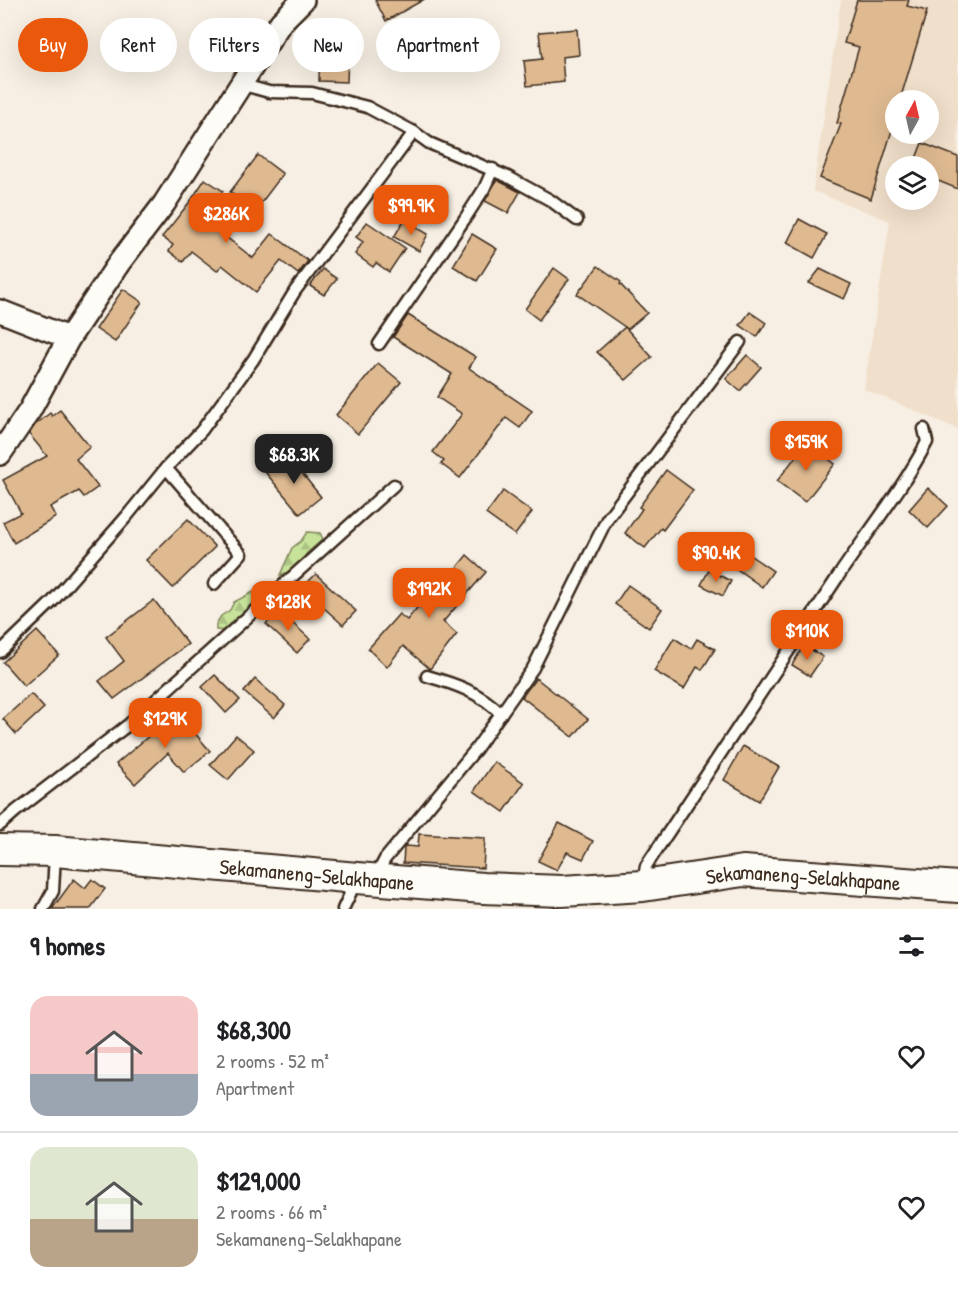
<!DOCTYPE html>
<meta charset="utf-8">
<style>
:root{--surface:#fff;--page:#f2f2f2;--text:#202124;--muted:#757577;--line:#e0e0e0;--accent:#ea580c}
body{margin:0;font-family:"Patrick Hand",sans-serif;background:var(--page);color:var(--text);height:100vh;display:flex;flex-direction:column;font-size:22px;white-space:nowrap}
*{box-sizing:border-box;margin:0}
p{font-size:20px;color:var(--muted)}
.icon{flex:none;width:33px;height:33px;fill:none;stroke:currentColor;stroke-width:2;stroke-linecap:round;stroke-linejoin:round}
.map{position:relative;height:909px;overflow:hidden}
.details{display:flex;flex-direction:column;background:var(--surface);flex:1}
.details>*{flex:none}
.top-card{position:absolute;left:18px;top:18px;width:600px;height:54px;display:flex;gap:12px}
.needle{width:39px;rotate:8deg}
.controls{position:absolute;left:885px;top:90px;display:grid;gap:12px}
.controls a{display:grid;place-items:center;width:54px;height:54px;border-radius:50%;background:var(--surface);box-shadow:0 6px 24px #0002;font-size:30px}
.price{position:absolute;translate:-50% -51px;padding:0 14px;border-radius:12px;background:var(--accent);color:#fff;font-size:20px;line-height:39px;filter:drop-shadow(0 2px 3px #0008)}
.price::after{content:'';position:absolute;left:50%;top:36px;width:18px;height:14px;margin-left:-9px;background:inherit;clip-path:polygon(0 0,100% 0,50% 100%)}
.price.on{background:#222;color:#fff}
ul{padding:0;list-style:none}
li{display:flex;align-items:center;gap:18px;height:150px;padding:0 30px}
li+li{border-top:2px solid var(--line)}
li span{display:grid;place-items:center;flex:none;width:168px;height:120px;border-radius:18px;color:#555}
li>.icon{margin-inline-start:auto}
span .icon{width:72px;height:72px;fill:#fffc;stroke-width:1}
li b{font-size:26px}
h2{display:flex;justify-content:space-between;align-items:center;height:72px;padding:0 30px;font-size:26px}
.chip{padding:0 21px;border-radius:27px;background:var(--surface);box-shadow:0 6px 24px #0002;font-size:21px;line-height:54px}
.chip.on{background:var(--accent);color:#fff}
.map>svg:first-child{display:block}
</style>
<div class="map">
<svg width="958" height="909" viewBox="0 0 958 909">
<defs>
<pattern id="forest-firs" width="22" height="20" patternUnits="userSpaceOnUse" patternTransform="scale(1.5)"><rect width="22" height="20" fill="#c7e39a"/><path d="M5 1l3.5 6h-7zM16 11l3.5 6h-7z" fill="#acc384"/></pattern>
</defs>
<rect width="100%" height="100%" fill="#f7efe3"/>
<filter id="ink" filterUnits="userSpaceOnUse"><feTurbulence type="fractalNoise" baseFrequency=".0167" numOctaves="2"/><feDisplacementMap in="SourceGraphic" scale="12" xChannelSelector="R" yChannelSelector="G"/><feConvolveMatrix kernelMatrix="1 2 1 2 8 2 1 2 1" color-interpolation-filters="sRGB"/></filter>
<g filter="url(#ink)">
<path fill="#f0dfca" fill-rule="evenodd" d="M841,0h117v429l-94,-40 26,-168 -77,-30zM896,100h32v34h-32zM896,166h32v34h-32z"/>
<g fill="url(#forest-firs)" stroke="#81865c" stroke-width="1.5">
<polygon points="307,532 320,533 323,539 306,554 299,568 280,575 292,548 301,541"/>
<polygon points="257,590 261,596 257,605 246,610 227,631 216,630 216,624 221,616 230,610 234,602"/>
</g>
<g fill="#dfba91" stroke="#3b2a1e" stroke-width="1.5">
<polygon points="375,0 423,0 386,21"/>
<polygon points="857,0 909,0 907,6 927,11 900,100 896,100 896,117 871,199 820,178 841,124 837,123 859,47 844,43"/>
<polygon points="577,29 579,55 562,57 564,82 527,86 524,61 542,59 539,32"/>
<polygon points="320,35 338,36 338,55 348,55 347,82 319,81"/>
<polygon points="922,143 958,157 958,189 928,177 928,166 913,166"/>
<polygon points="258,155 283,174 255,211 230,192"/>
<polygon points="205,179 223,191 203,219 253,258 272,234 308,261 298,274 281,261 256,292 222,265 217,271 191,251 183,262 169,251 173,245 162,237 192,199"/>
<polygon points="497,180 520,192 508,213 485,201"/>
<polygon points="799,219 827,234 814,258 787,243"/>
<polygon points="404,220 428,234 419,251 394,237"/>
<polygon points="367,222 405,248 389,272 376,263 373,267 355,254 363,242 356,237"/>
<polygon points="472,234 497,249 477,281 453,266"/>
<polygon points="598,266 621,282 620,284 647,313 628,329 625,327 652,357 626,380 597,352 625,327 577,294"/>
<polygon points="554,268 569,279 539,320 525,309"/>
<polygon points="323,269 337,279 324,295 310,286"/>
<polygon points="820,269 851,284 844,299 809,283"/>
<polygon points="123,289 142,302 115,342 96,329"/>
<polygon points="750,312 766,323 757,337 740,325"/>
<polygon points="408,315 476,357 469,368 532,411 520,428 506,418 460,478 441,464 444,461 433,452 462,414 437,397 452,374 393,337"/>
<polygon points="747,355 761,367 740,391 726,379"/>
<polygon points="378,363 401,382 358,434 336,415"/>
<polygon points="60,410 90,447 76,459 98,487 84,497 79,491 50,507 56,517 14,543 3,522 21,513 3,480 47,456 29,434 35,425 50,413 52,416"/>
<polygon points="807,442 835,464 805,502 777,481"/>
<polygon points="288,456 321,497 300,514 266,473"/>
<polygon points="666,470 693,490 663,530 661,528 645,548 625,533 642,509 639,507"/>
<polygon points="928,488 948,506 928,528 909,510"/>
<polygon points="503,491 532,512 515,535 486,514"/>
<polygon points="188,519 215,547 173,588 146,560"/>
<polygon points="738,547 773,571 762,587 727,562"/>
<polygon points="467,555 486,572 443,622 457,634 430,669 403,646 387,667 368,649 399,614 407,620 430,592 426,588 437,575 445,582"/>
<polygon points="709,570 731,581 723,596 701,585"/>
<polygon points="316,574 356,611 343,625 302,588"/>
<polygon points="628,585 662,609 649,628 615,604"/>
<polygon points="154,600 188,644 114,699 99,681 124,661 106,637"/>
<polygon points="278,610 310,639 297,653 266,624"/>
<polygon points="37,631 59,655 24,686 3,662"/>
<polygon points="674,638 691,649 697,639 715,649 702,670 697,667 684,689 654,671"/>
<polygon points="804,645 823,657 810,676 792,665"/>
<polygon points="215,675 240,700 226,713 202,687"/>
<polygon points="536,678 588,719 573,737 522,697"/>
<polygon points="255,679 285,705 274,718 244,692"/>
<polygon points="31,694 44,708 16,734 3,719"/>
<polygon points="177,712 210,751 184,772 168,753 135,784 116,764"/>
<polygon points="236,735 254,750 228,780 210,765"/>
<polygon points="743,746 779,767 759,801 724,780"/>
<polygon points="494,762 524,783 504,812 474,791"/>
<polygon points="559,823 593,841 583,859 567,852 557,870 538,861"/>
<polygon points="419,834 485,838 483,868 403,863 404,848 406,846 418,847"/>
<polygon points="74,879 85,888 92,879 105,889 90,909 52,909"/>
</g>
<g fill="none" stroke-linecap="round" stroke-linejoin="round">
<g stroke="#3b2a1e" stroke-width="15">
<g id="lane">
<polyline points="240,84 269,92 312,93 367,107 414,132 429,143 508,177 550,200 577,220"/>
<polyline points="379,344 464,220 484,189 493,169"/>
<polyline points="166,468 241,554 214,584"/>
<polyline points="0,652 52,602 127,516 166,468 202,430 253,360 295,291 414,132"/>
<path d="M427,676c28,8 53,16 74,38"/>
<polyline points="0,825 16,811 128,725 394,485"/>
<polyline points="376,876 385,859 476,749 533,668 607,519 740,342"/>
<path d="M643,882l3,-16c63,-96 127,-192 191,-288 30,-45 65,-88 90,-136l-3,-13"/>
<polyline points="43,909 53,891 55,854"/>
<polyline points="343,909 357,879"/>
</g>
</g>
<g stroke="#3b2a1e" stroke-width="26">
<g id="street">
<polyline points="0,311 69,338"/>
<polyline points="0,454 30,410 69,338 119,263 164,204 281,22 303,0"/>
</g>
</g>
<g stroke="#3b2a1e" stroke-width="34">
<g id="secondary">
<path id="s1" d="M0,850l55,1 302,27 126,10 79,3 81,-5 100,-15 215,16"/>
</g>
</g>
<use href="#lane" stroke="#fdfcf7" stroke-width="10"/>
<use href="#street" stroke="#fdfcf7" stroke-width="21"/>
<use href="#secondary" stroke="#fdfcf7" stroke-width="30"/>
</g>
</g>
<g text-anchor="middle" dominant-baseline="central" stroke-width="4.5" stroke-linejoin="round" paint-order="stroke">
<g font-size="21" fill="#3b2a1e" stroke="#fdfcf7">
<text stroke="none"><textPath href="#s1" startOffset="318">Sekamaneng-Selakhapane</textPath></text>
<text stroke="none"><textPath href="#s1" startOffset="806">Sekamaneng-Selakhapane</textPath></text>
</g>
</g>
</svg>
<div class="controls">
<a><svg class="needle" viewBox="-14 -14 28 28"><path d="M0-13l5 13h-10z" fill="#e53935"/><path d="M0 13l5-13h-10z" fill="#757577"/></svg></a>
<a><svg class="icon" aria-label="layers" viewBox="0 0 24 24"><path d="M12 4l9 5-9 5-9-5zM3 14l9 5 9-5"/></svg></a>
</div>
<b class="price" style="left:411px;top:236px">$99.9K</b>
<b class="price" style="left:226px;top:244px">$286K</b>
<b class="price" style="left:806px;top:472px">$159K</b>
<b class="price on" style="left:294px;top:485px">$68.3K</b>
<b class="price" style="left:716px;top:583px">$90.4K</b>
<b class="price" style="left:429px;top:619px">$192K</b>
<b class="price" style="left:288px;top:632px">$128K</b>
<b class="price" style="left:807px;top:661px">$110K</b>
<b class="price" style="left:165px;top:749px">$129K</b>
<div class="top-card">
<a class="chip on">Buy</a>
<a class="chip">Rent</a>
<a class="chip">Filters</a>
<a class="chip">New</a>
<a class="chip">Apartment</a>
</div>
</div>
<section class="details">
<h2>9 homes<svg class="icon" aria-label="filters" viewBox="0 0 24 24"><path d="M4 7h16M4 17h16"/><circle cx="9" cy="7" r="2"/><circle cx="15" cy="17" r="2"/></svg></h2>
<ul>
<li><span style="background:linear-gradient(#f6c9c9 65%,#9aa5b1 0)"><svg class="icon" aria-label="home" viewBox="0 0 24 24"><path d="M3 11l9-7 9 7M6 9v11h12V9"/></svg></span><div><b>$68,300</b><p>2 rooms · 52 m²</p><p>Apartment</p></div><svg class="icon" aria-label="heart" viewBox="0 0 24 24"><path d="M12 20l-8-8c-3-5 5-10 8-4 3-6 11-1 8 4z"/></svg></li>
<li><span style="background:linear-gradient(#dfe7d0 60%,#b9a48a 0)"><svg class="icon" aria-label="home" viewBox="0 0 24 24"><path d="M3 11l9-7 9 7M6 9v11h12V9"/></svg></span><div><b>$129,000</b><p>2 rooms · 66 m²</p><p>Sekamaneng-Selakhapane</p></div><svg class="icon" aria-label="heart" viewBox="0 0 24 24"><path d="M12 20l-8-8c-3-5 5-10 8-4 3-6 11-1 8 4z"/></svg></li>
</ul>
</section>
